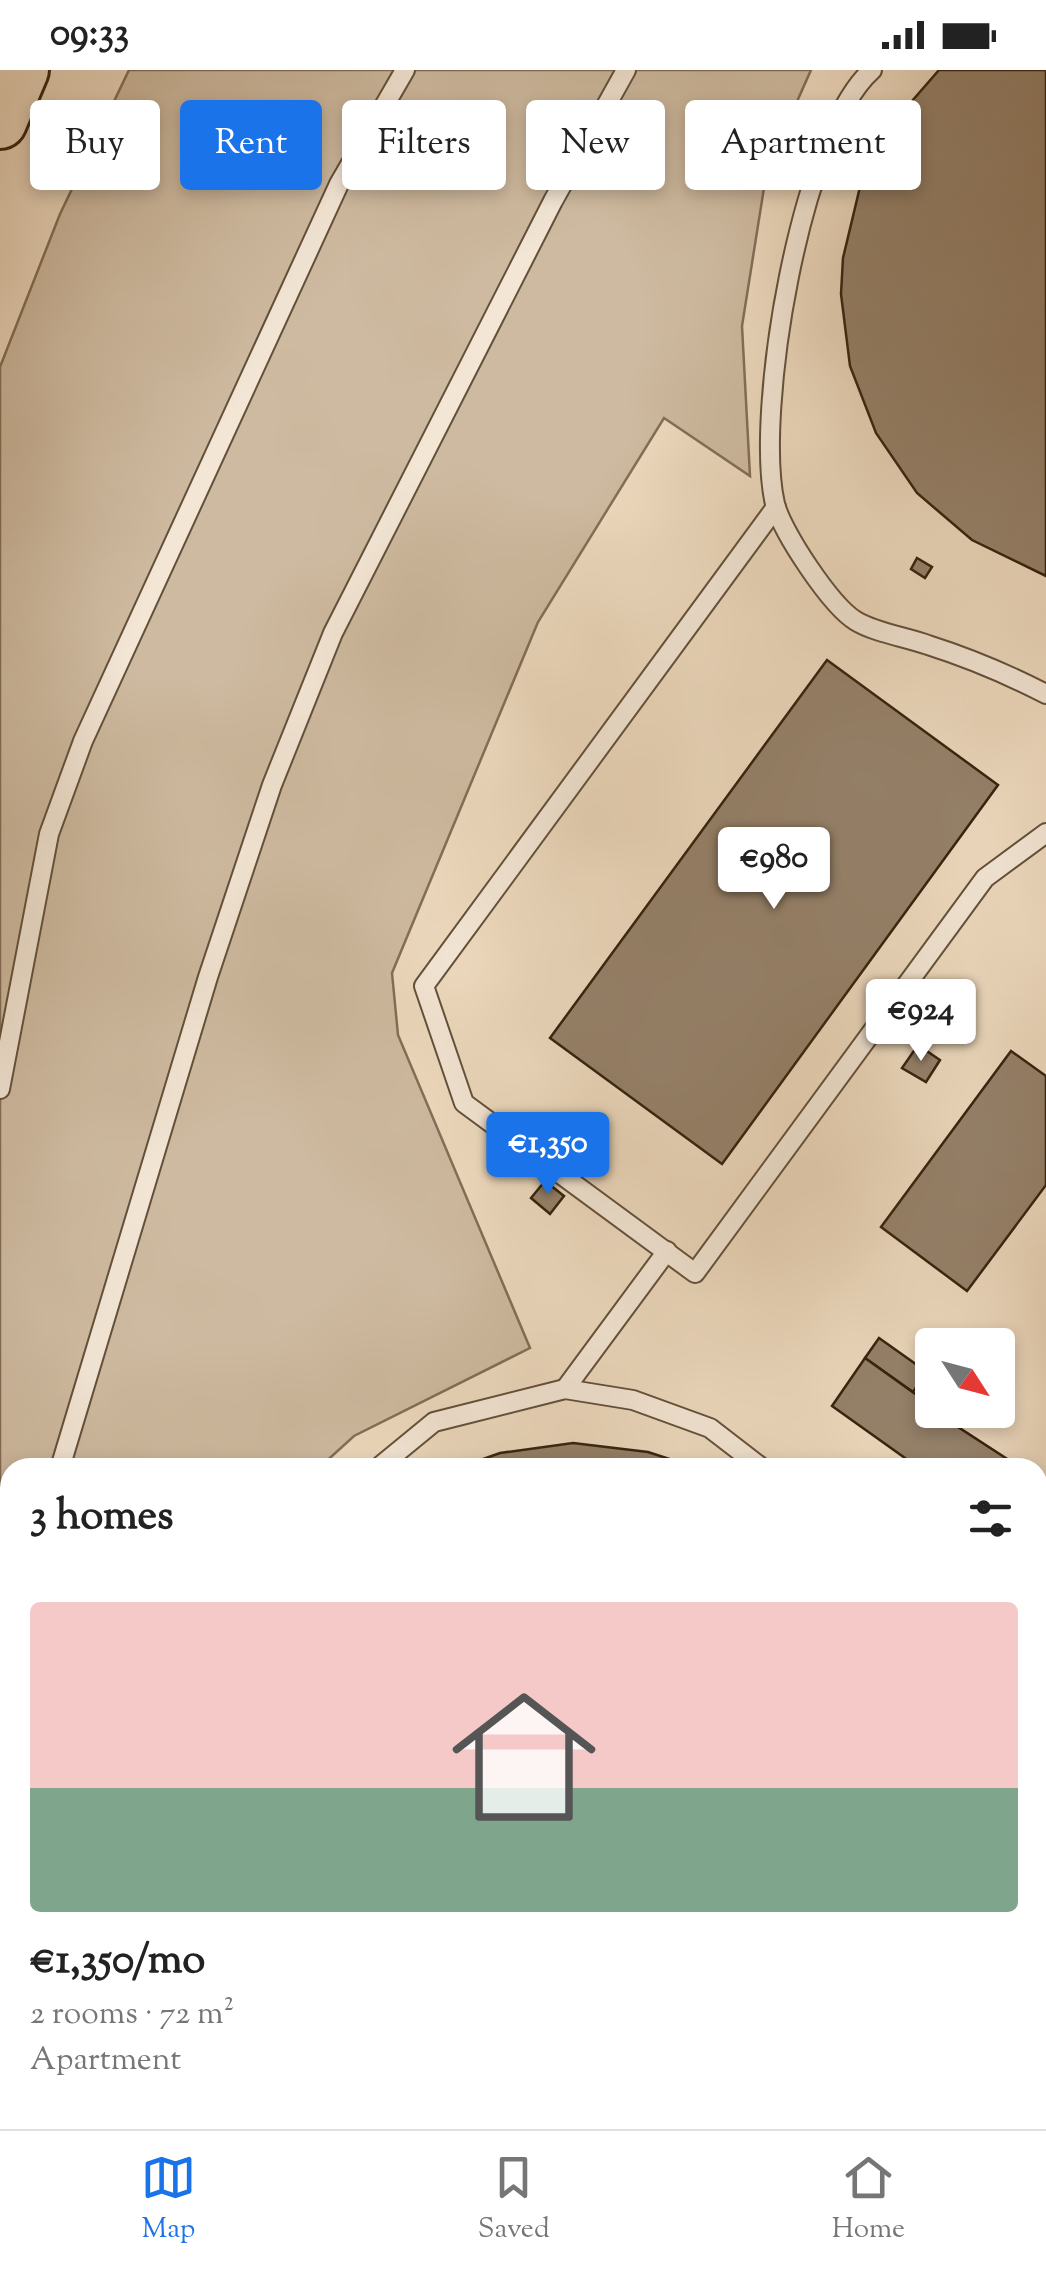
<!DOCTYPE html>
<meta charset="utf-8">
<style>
:root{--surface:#fff;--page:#f6f6f6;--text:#222;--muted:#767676;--line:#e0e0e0;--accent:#1a73e8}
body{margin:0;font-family:"Sorts Mill Goudy",serif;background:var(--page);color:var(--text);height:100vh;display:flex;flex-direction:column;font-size:38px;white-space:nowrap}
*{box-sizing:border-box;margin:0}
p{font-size:32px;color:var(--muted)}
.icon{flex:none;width:55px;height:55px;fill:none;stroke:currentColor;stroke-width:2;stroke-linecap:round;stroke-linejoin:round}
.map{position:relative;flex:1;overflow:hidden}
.drawer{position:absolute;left:0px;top:1388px;width:1048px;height:672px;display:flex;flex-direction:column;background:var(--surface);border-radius:30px 30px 0 0;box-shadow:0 5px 15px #0003}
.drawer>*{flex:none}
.top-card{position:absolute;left:30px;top:30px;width:988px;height:90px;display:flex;gap:20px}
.needle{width:65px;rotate:126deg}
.controls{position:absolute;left:915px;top:1258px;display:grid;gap:20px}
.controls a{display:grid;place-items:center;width:100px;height:100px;border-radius:10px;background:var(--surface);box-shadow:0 5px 15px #0003;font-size:50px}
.price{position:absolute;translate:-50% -85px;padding:0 22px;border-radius:10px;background:#fff;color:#222;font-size:32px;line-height:65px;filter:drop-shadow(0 2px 5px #0008)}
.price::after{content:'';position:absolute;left:50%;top:60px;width:30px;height:22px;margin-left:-15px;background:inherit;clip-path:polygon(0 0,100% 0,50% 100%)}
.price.current{background:var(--accent);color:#fff}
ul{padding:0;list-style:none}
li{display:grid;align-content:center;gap:20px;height:530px;padding:0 30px}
li span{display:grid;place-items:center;height:310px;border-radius:10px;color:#555}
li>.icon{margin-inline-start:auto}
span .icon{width:180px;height:180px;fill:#fffc;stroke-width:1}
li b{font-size:42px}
h2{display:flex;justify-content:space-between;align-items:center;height:120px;padding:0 30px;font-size:42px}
.chip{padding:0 35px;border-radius:10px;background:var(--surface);box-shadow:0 5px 15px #0003;font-size:35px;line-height:90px}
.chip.current{background:var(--accent);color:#fff}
.status{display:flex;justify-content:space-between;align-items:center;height:70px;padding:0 50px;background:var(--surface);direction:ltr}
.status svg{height:28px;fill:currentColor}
.tabs{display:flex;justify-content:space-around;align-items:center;height:140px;border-top:2px solid var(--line);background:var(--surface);font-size:28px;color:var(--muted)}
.tabs a{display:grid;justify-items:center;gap:5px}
.tabs .current{color:var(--accent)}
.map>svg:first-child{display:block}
</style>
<div class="status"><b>09:33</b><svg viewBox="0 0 49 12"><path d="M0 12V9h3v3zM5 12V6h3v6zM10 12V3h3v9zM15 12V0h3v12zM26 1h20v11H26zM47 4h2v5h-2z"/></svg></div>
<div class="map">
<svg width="1046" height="2059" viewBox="0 0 1046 2059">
<rect width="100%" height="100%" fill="#edd9be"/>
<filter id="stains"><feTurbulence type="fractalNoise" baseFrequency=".002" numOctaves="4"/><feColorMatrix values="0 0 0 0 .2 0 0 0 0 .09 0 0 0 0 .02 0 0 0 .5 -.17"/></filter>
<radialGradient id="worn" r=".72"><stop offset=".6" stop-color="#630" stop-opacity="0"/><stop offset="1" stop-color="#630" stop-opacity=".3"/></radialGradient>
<g fill="#cebaa0" stroke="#826e57" stroke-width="2.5">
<polygon points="129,0 811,0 767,99 742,256 750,406 664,348 538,552 392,903 398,965 530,1278 354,1366 320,1397 10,1398 10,2009 0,1999 0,297 60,144"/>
<polygon points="50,2050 323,2050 336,2059 59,2059"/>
</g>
<g fill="#95816a" stroke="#35220e" stroke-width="2.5">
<polygon points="939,0 1046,0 1046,506 972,470 917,423 876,363 850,296 841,224 843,188 860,117 893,53"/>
<polygon points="917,488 932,497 925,508 911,499"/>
<polygon points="827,590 998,715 722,1094 550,968"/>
<polygon points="918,975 940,990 926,1012 902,998"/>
<polygon points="1011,981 1046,1006 1046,1115 967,1221 881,1157"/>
<polygon points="545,1111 564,1126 550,1144 531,1128"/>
<polygon points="879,1268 927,1302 913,1322 865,1288"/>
<polygon points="865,1288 932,1336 932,1340 1021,1398 919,1398 832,1336"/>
<polygon points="573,1373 648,1382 697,1398 458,1398 500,1383"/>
<polygon points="1046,1761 1046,1797 1038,1790 1038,1773"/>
<polygon points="1046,1813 1046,1886 1038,1879 1038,1825"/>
</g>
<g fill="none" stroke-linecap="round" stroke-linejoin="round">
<g stroke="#63503a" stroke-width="22">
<g id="lane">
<path d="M872,0c-71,63 -118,343 -97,434 7,28 56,102 81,117 20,12 50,16 72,24 41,13 79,29 118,49"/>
<polyline points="776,437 424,916 464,1033 695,1203 985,808 1046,763"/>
<polyline points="0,1019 49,764 83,671 339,114 405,0"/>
<polyline points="565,1319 667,1181"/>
<polyline points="60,1398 208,907 272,715 333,563 553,131 626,0"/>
<polyline points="378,1398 434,1352 565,1319 633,1330 710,1358 762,1398"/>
<polyline points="1038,1601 1046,1581"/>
<polyline points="0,1704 10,1727"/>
<polyline points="0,2041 18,2059"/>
<polyline points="163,2050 168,2059"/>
<polyline points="365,2050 376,2059"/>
<polyline points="846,2059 850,2050"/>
</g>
</g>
<g stroke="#35220e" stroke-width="58">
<polyline id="primary" points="0,52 22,0"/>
</g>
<use href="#lane" stroke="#f3e6d5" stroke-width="18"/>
<use href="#primary" stroke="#edd9be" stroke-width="52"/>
</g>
<rect width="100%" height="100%" filter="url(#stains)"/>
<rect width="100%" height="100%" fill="url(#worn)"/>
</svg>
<div class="controls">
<a><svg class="needle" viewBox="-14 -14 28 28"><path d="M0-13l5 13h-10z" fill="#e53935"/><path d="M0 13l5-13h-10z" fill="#767676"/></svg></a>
</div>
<b class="price" style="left:774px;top:842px">€980</b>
<b class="price" style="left:921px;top:994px">€924</b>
<b class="price current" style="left:548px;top:1127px">€1,350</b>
<div class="top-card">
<a class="chip">Buy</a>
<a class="chip current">Rent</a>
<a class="chip">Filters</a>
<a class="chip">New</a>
<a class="chip">Apartment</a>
</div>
<section class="drawer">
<h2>3 homes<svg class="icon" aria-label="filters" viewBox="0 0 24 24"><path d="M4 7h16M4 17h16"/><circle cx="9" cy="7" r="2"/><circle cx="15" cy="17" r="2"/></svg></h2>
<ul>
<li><span style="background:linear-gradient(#f6c9c9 60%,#7fa58c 0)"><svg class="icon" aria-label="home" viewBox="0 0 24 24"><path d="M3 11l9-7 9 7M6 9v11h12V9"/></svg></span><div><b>€1,350/mo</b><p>2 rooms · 72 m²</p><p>Apartment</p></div></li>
</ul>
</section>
</div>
<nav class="tabs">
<a class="current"><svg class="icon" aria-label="map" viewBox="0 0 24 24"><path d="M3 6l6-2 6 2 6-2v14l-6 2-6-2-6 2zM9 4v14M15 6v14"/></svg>Map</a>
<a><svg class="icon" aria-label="saved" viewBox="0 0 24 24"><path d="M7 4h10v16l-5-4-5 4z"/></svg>Saved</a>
<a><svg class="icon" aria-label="home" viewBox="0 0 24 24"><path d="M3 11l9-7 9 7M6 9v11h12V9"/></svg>Home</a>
</nav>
